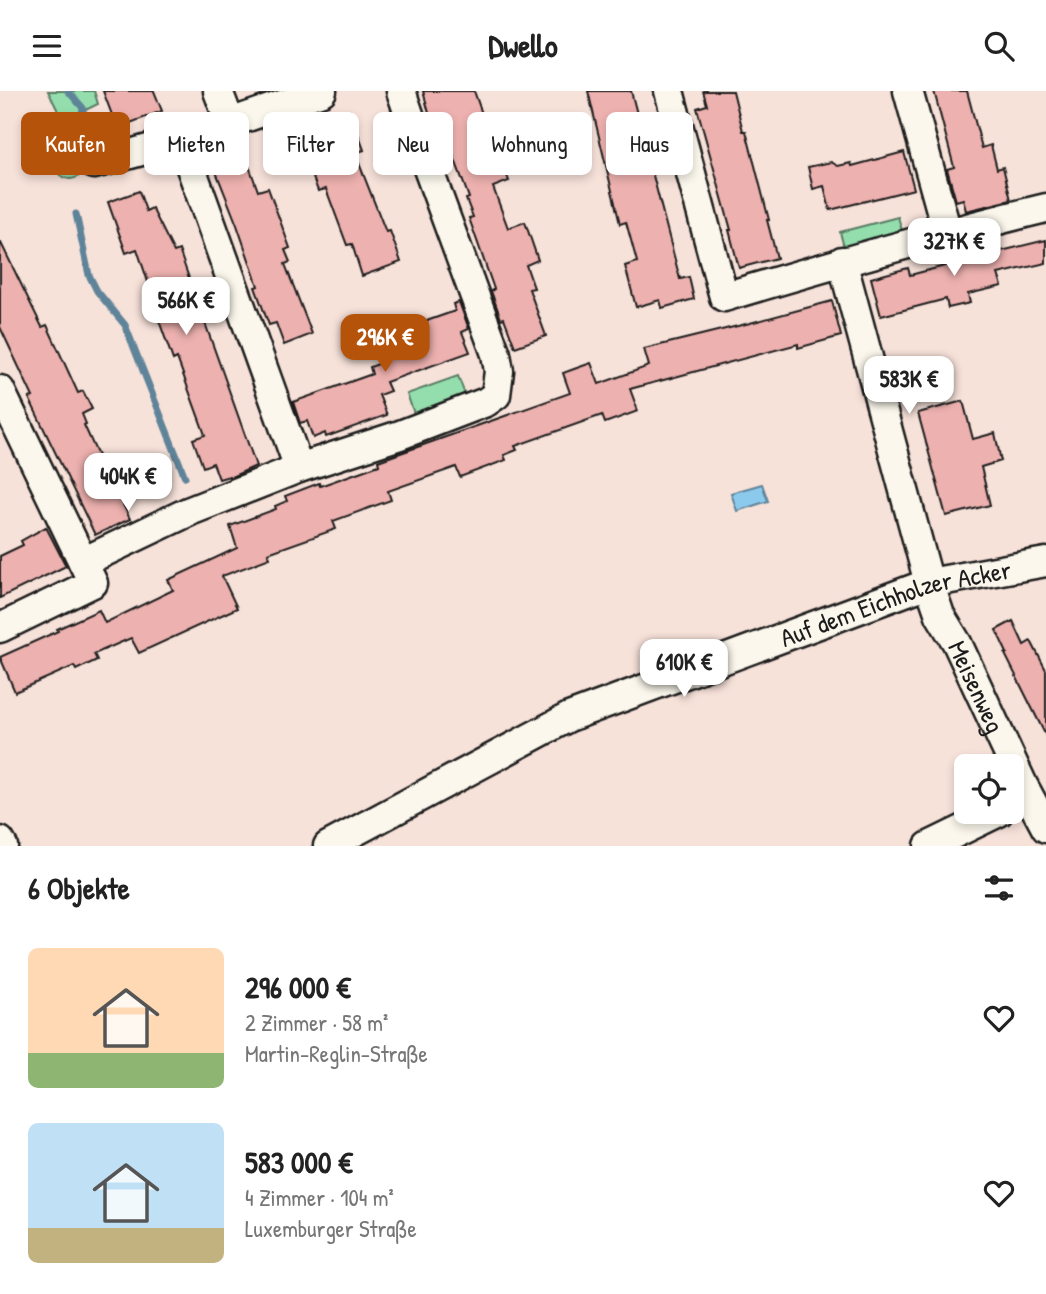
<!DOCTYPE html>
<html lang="de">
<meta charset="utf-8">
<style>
:root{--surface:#fff;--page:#f6f6f6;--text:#222;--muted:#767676;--accent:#b45309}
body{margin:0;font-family:"Patrick Hand",sans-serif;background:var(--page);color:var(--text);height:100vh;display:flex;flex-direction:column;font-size:26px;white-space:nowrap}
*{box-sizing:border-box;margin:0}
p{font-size:23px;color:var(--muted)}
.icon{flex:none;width:38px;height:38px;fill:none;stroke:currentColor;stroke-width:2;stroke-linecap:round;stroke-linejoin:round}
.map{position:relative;height:755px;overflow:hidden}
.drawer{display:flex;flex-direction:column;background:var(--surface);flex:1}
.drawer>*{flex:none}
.top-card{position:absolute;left:21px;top:21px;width:1004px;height:63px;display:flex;gap:14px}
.fabs{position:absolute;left:954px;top:663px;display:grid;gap:14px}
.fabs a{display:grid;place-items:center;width:70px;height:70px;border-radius:10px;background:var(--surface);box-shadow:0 4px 10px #0003;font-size:35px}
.price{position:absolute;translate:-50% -60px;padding:0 16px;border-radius:14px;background:#fff;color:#222;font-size:23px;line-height:46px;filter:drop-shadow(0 2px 4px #0008)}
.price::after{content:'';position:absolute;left:50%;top:42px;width:21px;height:16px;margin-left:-10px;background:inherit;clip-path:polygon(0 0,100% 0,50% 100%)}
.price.on{background:var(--accent);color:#fff}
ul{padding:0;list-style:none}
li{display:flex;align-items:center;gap:21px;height:175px;padding:0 28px}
li span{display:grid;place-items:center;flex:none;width:196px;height:140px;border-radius:10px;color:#555}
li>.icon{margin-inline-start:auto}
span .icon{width:84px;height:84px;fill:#fffc;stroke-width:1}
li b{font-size:30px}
h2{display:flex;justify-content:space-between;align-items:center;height:84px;padding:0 28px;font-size:30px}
.tag{padding:0 24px;border-radius:10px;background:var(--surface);box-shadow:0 4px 10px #0003;font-size:24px;line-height:63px}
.tag.on{background:var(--accent);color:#fff}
header{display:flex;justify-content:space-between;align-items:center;height:91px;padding:0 28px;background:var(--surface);font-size:32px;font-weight:700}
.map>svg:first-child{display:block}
</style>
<header><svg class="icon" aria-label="menu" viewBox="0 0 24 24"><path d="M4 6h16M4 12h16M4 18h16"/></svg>Dwello<svg class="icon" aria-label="search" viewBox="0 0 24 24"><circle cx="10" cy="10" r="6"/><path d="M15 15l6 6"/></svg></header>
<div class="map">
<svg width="1046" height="755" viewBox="0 0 1046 755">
<rect width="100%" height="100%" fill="#f7e2da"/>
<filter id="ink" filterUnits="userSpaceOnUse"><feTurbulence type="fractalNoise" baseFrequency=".0143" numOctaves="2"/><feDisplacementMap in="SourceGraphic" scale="14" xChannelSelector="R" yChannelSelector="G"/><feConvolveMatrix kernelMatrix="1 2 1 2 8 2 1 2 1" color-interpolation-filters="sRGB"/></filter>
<g filter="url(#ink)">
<g fill="#94dead" stroke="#587d64" stroke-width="2">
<polygon points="48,0 94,0 98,13 63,30"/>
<circle cx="70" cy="74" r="14"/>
<polygon points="898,126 905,149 846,164 840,141"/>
<polygon points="458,285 467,309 416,328 407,303"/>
</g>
<polygon fill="#8ccaed" stroke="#5f8499" stroke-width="2" points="762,393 768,410 737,420 731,402"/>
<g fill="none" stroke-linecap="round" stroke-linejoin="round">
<g stroke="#5f8499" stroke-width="7">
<polyline points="68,0 83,17 82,24"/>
<polyline points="76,123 89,184 97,200 125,234 185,386"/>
</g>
</g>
<g fill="#edb1af" stroke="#1c1c1c" stroke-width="2">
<polygon points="103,0 154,0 162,20 117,37"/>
<polygon points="423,0 474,0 492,51 494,50 509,90 493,96 508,137 525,131 538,169 526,174 534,197 529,198 546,245 515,256 504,227 501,228 491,200 494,198 469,127 473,126 466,108 469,107 443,36 437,38 432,25 430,26"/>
<polygon points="588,0 631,0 680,188 689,186 694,208 662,217 660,209 636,216 625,175 637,171 626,131 620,133"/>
<polygon points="703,0 733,0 743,40 746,40 769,129 767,129 777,167 739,177 729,139 731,139 697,17 707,14"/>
<polygon points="934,0 967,0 982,57 991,54 997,78 1003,76 1011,109 966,120 963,108 956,110 947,78 954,76"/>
<polygon points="350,20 364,59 355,62 386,141 390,140 401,171 362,185 352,153 347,154 326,98 318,100 302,57 322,50 315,31"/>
<polygon points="244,61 258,100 268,97 290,157 285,159 290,171 285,173 312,243 284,254 276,232 269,234 255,196 258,195 237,134 213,73"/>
<polygon points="904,61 914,98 830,119 824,95 813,98 808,76 831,71 838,75 851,72 852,75"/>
<polygon points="139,100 146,120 152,117 174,161 179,159 256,375 229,387 229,385 219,388 213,372 203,376 193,348 205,344 177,267 173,269 151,207 153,206 137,158 126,162 108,111"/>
<polygon points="989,148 993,162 1046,149 1046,172 998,183 1002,195 968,203 970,212 948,217 946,208 881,225 871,187 908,177 910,184 960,171 958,165 974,161 973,152"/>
<polygon points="0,150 42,236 47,234 78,302 83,300 92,318 82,323 86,333 84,334 103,376 115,371 125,392 115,397 130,428 95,444 29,307 33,306 0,236"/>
<polygon points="832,210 841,245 798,257 798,253 630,298 638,320 605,332 602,324 515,355 517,359 504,364 506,369 460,386 456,376 388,400 391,409 333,430 336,438 268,462 270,467 222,485 237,517 139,562 131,547 94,563 97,569 76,579 74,575 15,601 0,566 58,540 57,538 99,519 105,532 173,499 168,489 237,457 230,435 276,418 275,415 287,410 285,405 319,392 320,395 379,374 378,370 570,302 563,282 574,278 591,272 599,293 649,275 644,258 750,232"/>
<polygon points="459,211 469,238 462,241 470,261 386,291 390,300 379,304 387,324 326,346 325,342 313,347 307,330 300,332 293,311 372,283 370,276 381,272 372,249 455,220 453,213"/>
<polygon points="963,310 973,348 995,342 1001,370 981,376 990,414 946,425 918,322"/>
<polygon points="46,436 66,475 0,507 0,465 23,454 21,450"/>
<polygon points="1013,530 1024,554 1031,550 1046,579 1046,645 1005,563 1007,562 996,539"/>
</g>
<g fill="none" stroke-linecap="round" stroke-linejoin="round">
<g stroke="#1c1c1c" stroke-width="33">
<g id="minor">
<polyline points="218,0 230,32"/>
<path d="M669,0l55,206c107,-32 214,-63 322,-89"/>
<polyline points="908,0 947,141"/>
<polyline points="181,49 299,377 400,344 486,311 496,304 499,280 496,263 423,64 401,0"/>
<polyline points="94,73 181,49 322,0"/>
<path id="s1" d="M842,170l87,322 11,32 17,28 66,142 23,43"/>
<polyline points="0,299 93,492 0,537"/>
<polyline points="83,471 190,420 299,377"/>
<polyline points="0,750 3,755"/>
<path id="s2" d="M328,755l241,-129 360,-134 117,-21"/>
<polyline points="929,755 999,721"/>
</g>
</g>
<use href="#minor" stroke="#fbf7ec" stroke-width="28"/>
</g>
</g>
<g text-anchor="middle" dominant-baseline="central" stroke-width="5" stroke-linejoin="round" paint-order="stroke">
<g font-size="26" fill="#1c1c1c" stroke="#fbf7ec">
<text stroke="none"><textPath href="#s2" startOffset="620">Auf dem Eichholzer Acker</textPath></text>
<text stroke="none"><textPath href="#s1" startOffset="448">Meisenweg</textPath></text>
</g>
</g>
</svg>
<div class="fabs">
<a><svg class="icon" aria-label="locate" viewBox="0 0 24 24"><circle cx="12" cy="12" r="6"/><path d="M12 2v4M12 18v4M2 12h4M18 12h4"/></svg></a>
</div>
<b class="price" style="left:954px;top:187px">327K €</b>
<b class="price" style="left:186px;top:246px">566K €</b>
<b class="price on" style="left:385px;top:283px">296K €</b>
<b class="price" style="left:909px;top:325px">583K €</b>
<b class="price" style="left:128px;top:422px">404K €</b>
<b class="price" style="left:684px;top:608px">610K €</b>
<div class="top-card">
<a class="tag on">Kaufen</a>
<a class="tag">Mieten</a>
<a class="tag">Filter</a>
<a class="tag">Neu</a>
<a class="tag">Wohnung</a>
<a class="tag">Haus</a>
</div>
</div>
<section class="drawer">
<h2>6 Objekte<svg class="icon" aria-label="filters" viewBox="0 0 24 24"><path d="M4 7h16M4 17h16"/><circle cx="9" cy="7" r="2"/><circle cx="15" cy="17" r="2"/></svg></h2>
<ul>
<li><span style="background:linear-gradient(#ffd9b3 75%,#8fb573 0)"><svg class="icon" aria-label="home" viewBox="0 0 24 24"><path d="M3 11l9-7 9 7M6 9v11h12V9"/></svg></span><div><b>296 000 €</b><p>2 Zimmer · 58 m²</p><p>Martin-Reglin-Straße</p></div><svg class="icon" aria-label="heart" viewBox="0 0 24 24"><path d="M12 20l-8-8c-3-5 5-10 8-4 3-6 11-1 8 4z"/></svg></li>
<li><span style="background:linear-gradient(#bfe0f5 75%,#c2b280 0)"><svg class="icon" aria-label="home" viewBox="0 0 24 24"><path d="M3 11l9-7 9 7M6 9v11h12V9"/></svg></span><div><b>583 000 €</b><p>4 Zimmer · 104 m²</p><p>Luxemburger Straße</p></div><svg class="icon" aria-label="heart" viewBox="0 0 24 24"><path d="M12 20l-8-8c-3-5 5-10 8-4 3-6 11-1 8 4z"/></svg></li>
</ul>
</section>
